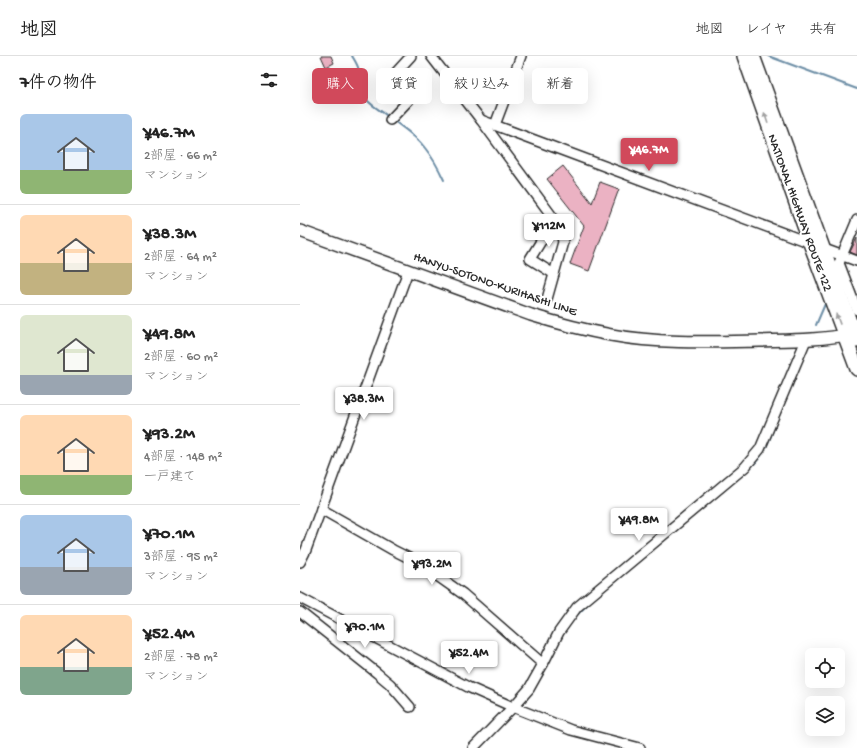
<!DOCTYPE html>
<html lang="ja">
<meta charset="utf-8">
<style>
:root{--surface:#fff;--page:#f6f6f6;--text:#222;--muted:#767676;--line:#e0e0e0;--accent:#d1495b}
body{margin:0;font-family:"Gochi Hand","Klee One",sans-serif;background:var(--page);color:var(--text);height:100vh;display:flex;flex-direction:column;font-size:15px;white-space:nowrap}
*{box-sizing:border-box;margin:0}
p{font-size:13px;color:var(--muted)}
.icon{flex:none;width:22px;height:22px;fill:none;stroke:currentColor;stroke-width:2;stroke-linecap:round;stroke-linejoin:round}
.map{position:relative;flex:1;overflow:hidden}
.sheet{display:flex;flex-direction:column;background:var(--surface);width:300px}
.sheet>*{flex:none}
.banner{position:absolute;left:12px;top:12px;width:380px;height:36px;display:flex;gap:8px}
.controls{position:absolute;left:505px;top:592px;display:grid;gap:8px}
.controls a{display:grid;place-items:center;width:40px;height:40px;border-radius:6px;background:var(--surface);box-shadow:0 4px 16px #0002;font-size:20px}
.price{position:absolute;translate:-50% -34px;padding:0 9px;border-radius:4px;background:#fff;color:#222;font-size:13px;line-height:26px;filter:drop-shadow(0 1px 2px #0008)}
.price::after{content:'';position:absolute;left:50%;top:24px;width:12px;height:9px;margin-left:-6px;background:inherit;clip-path:polygon(0 0,100% 0,50% 100%)}
.price.on{background:var(--accent);color:#fff}
ul{padding:0;list-style:none}
li{display:flex;align-items:center;gap:12px;height:100px;padding:0 20px}
li+li{border-top:1px solid var(--line)}
li span{display:grid;place-items:center;flex:none;width:112px;height:80px;border-radius:6px;color:#555}
li>.icon{margin-inline-start:auto}
span .icon{width:48px;height:48px;fill:#fffc;stroke-width:1}
li b{font-size:17px}
h2{display:flex;justify-content:space-between;align-items:center;height:48px;padding:0 20px;font-size:17px}
.chip{padding:0 14px;border-radius:6px;background:var(--surface);box-shadow:0 4px 16px #0002;font-size:14px;line-height:36px}
.chip.on{background:var(--accent);color:#fff}
header{display:flex;align-items:center;gap:24px;box-sizing:border-box;height:56px;padding:0 20px;background:var(--surface);border-bottom:1px solid var(--line)}
header strong{font-size:19px}
nav{display:flex;gap:22px;margin-inline-start:auto;font-size:14px}
main{display:flex;flex:1;min-height:0}
.map>svg:first-child{display:block}
</style>
<header>
<strong>地図</strong>
<nav><a>地図</a><a>レイヤ</a><a>共有</a></nav>
</header>
<main>
<section class="sheet">
<h2>7件の物件<svg class="icon" aria-label="filters" viewBox="0 0 24 24"><path d="M4 7h16M4 17h16"/><circle cx="9" cy="7" r="2"/><circle cx="15" cy="17" r="2"/></svg></h2>
<ul>
<li><span style="background:linear-gradient(#a9c7e8 70%,#8fb573 0)"><svg class="icon" aria-label="home" viewBox="0 0 24 24"><path d="M3 11l9-7 9 7M6 9v11h12V9"/></svg></span><div><b>¥46.7M</b><p>2部屋 · 66 m²</p><p>マンション</p></div></li>
<li><span style="background:linear-gradient(#ffd9b3 60%,#c2b280 0)"><svg class="icon" aria-label="home" viewBox="0 0 24 24"><path d="M3 11l9-7 9 7M6 9v11h12V9"/></svg></span><div><b>¥38.3M</b><p>2部屋 · 64 m²</p><p>マンション</p></div></li>
<li><span style="background:linear-gradient(#dfe7d0 75%,#9aa5b1 0)"><svg class="icon" aria-label="home" viewBox="0 0 24 24"><path d="M3 11l9-7 9 7M6 9v11h12V9"/></svg></span><div><b>¥49.8M</b><p>2部屋 · 60 m²</p><p>マンション</p></div></li>
<li><span style="background:linear-gradient(#ffd9b3 75%,#8fb573 0)"><svg class="icon" aria-label="home" viewBox="0 0 24 24"><path d="M3 11l9-7 9 7M6 9v11h12V9"/></svg></span><div><b>¥93.2M</b><p>4部屋 · 148 m²</p><p>一戸建て</p></div></li>
<li><span style="background:linear-gradient(#a9c7e8 65%,#9aa5b1 0)"><svg class="icon" aria-label="home" viewBox="0 0 24 24"><path d="M3 11l9-7 9 7M6 9v11h12V9"/></svg></span><div><b>¥70.1M</b><p>3部屋 · 95 m²</p><p>マンション</p></div></li>
<li><span style="background:linear-gradient(#ffd9b3 65%,#7fa58c 0)"><svg class="icon" aria-label="home" viewBox="0 0 24 24"><path d="M3 11l9-7 9 7M6 9v11h12V9"/></svg></span><div><b>¥52.4M</b><p>2部屋 · 78 m²</p><p>マンション</p></div></li>
</ul>
</section>
<div class="map">
<svg width="557" height="692" viewBox="0 0 557 692">
<rect width="100%" height="100%" fill="#fff"/>
<filter id="ink" filterUnits="userSpaceOnUse"><feTurbulence type="fractalNoise" baseFrequency=".025" numOctaves="2"/><feDisplacementMap in="SourceGraphic" scale="8" xChannelSelector="R" yChannelSelector="G"/><feConvolveMatrix kernelMatrix="1 2 1 2 8 2 1 2 1" color-interpolation-filters="sRGB"/></filter>
<g filter="url(#ink)">
<g fill="none" stroke-linecap="round" stroke-linejoin="round">
<g stroke="#6e8fa7" stroke-width="2">
<path d="M52,0c3,5 6,9 7,15 2,8 1,18 5,25 4,8 15,13 22,19"/>
<polyline points="468,0 557,33"/>
<path d="M94,65c11,8 23,16 31,27 8,10 14,21 19,32"/>
<polyline points="516,269 525,248"/>
<path d="M450,412c15,-14 19,-26 26,-46"/>
<polyline points="324,517 381,470"/>
<polyline points="275,561 288,548"/>
</g>
</g>
<g fill="#ebb2c3" stroke="#2b2b2b">
<polygon points="21,0 31,0 34,7 26,11"/>
<polygon points="263,110 292,147 300,126 319,133 289,215 270,208 284,170 247,123"/>
<polygon points="557,182 557,199 550,196"/>
</g>
<g fill="none" stroke-linecap="round" stroke-linejoin="round">
<g stroke="#2b2b2b" stroke-width="12">
<g id="minor">
<polyline points="131,0 181,64 260,171 263,186 247,243"/>
<polyline points="90,64 109,44 90,23 111,0"/>
<polyline points="181,64 510,187"/>
<polyline points="195,69 221,0"/>
<polyline points="254,164 230,203 254,218"/>
<polyline points="557,164 539,207 557,254"/>
<polyline points="524,193 557,205"/>
<polyline points="21,453 93,494 119,507 163,538 243,608"/>
<polyline points="0,506 6,494 108,215"/>
<polyline points="0,542 168,631 213,651 271,674 340,692"/>
<polyline points="0,556 77,617 90,628 110,651"/>
<polyline points="173,692 213,651 229,633 243,608 259,576 277,551 445,411 460,393 506,284"/>
</g>
</g>
<g stroke="#2b2b2b" stroke-width="14">
<path id="major" d="M0,175l231,84c26,8 53,15 80,20 49,9 99,7 149,6 31,-1 61,-1 91,-7"/>
</g>
<g stroke="#2b2b2b" stroke-width="16">
<g id="highway">
<polyline points="444,0 510,187 557,313"/>
<polyline points="453,0 557,285"/>
</g>
</g>
<use href="#minor" stroke="#fff" stroke-width="9"/>
<use href="#major" stroke="#fff" stroke-width="11"/>
<use href="#highway" stroke="#fff" stroke-width="13"/>
</g>
<defs><path id="oneway-solid" d="M-6-.8H1V-3.2L6.5 0L1 3.2V.8H-6Z"/></defs>
<g fill="#a0a0a0">
<use href="#oneway-solid" transform="translate(466 62) rotate(-109)"/>
<use href="#oneway-solid" transform="translate(538 263) rotate(-111)"/>
</g>
</g>
<g text-anchor="middle" dominant-baseline="central" stroke-width="4" stroke-linejoin="round" paint-order="stroke">
<g font-size="13" fill="#2b2b2b" stroke="#fff">
<text transform="translate(499 157) rotate(70)">NATIONAL HIGHWAY ROUTE 122</text>
<text transform="translate(195 229) rotate(19)">HANYU-SOTONO-KURIHASHI LINE</text>
</g>
</g>
</svg>
<div class="controls">
<a><svg class="icon" aria-label="locate" viewBox="0 0 24 24"><circle cx="12" cy="12" r="6"/><path d="M12 2v4M12 18v4M2 12h4M18 12h4"/></svg></a>
<a><svg class="icon" aria-label="layers" viewBox="0 0 24 24"><path d="M12 4l9 5-9 5-9-5zM3 14l9 5 9-5"/></svg></a>
</div>
<b class="price on" style="left:349px;top:116px">¥46.7M</b>
<b class="price" style="left:249px;top:192px">¥112M</b>
<b class="price" style="left:64px;top:365px">¥38.3M</b>
<b class="price" style="left:339px;top:486px">¥49.8M</b>
<b class="price" style="left:132px;top:530px">¥93.2M</b>
<b class="price" style="left:65px;top:593px">¥70.1M</b>
<b class="price" style="left:169px;top:619px">¥52.4M</b>
<div class="banner">
<a class="chip on">購入</a>
<a class="chip">賃貸</a>
<a class="chip">絞り込み</a>
<a class="chip">新着</a>
</div>
</div>
</main>
